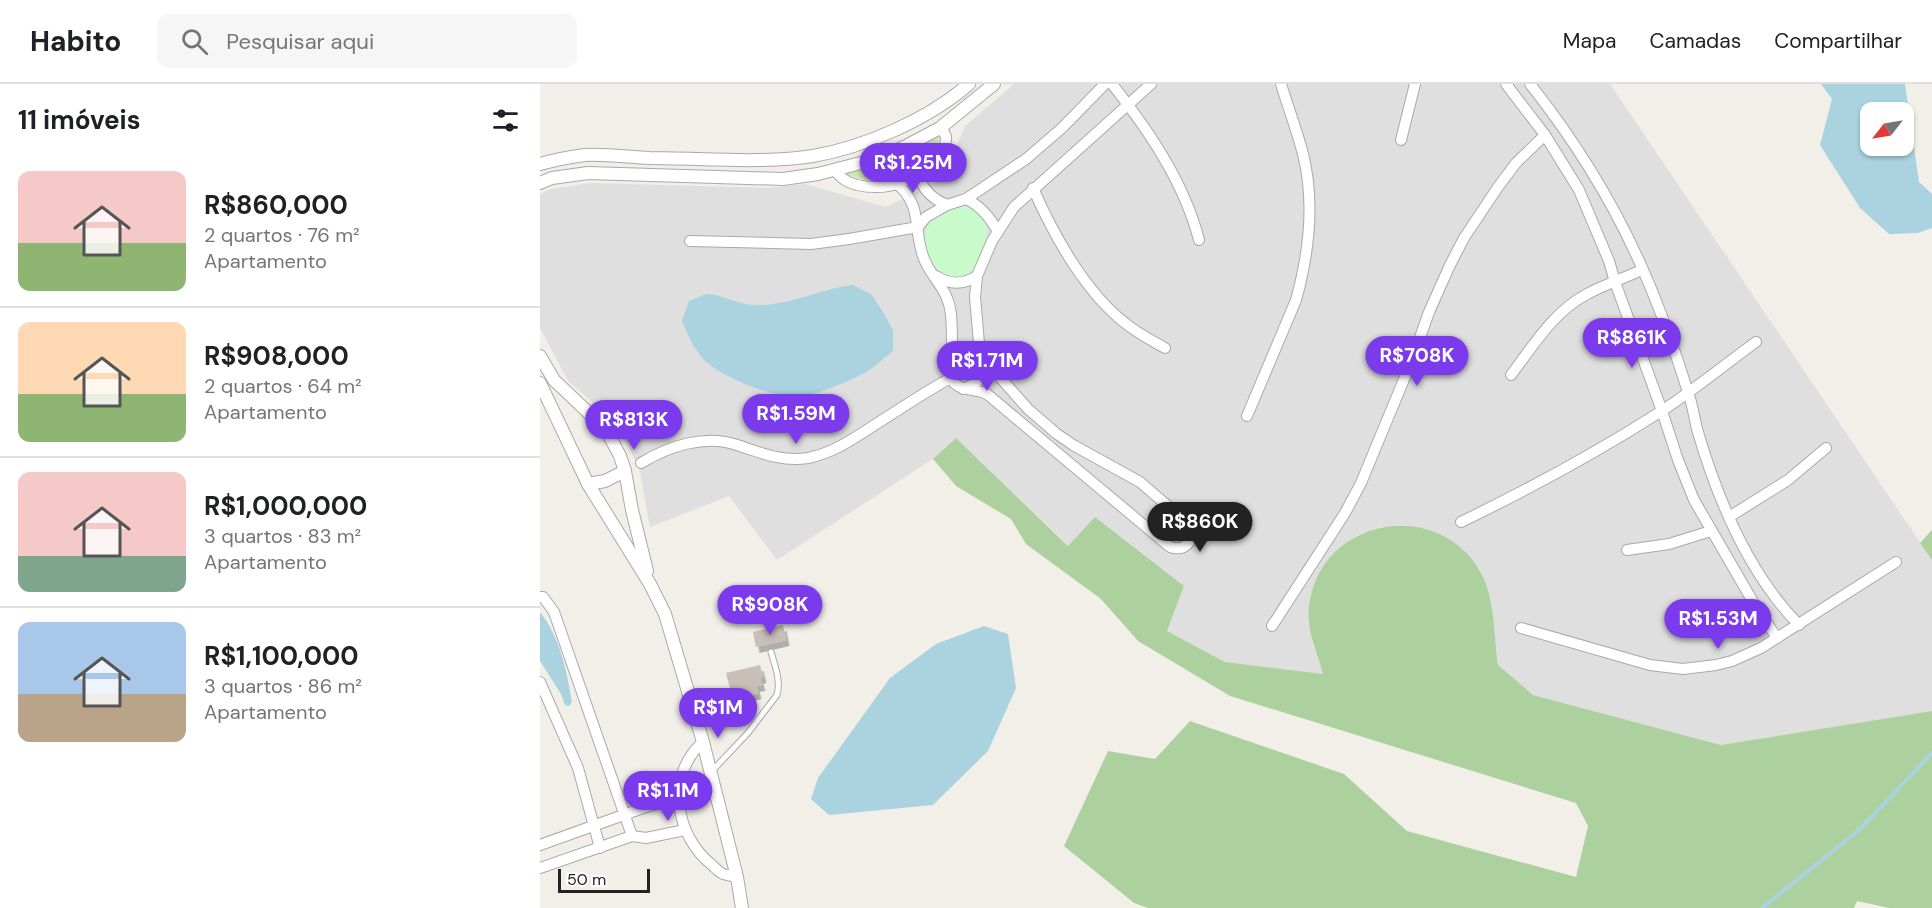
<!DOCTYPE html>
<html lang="pt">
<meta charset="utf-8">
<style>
:root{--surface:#fff;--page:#f6f6f6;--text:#202124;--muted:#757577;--line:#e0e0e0;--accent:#7c3aed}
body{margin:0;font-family:"DM Sans",sans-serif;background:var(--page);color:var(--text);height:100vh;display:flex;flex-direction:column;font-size:22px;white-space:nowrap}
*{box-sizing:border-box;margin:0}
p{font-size:20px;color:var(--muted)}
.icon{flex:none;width:33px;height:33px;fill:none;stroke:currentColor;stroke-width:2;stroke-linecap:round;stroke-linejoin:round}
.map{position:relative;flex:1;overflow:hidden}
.side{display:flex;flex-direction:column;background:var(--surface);width:540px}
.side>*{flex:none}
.needle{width:39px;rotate:239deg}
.controls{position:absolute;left:1320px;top:18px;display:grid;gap:12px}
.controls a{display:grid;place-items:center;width:54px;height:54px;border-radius:12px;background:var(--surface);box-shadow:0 2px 4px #0004;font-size:30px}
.scale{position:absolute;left:18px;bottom:15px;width:92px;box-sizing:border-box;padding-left:6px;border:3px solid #222;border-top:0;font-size:16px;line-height:21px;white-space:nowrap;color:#222;-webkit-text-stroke:4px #fff;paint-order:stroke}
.price{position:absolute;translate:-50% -51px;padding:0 14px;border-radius:21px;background:var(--accent);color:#fff;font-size:20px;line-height:39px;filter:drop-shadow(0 2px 3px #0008)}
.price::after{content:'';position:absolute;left:50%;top:36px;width:18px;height:14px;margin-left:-9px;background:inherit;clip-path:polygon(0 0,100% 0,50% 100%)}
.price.current{background:#222;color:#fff}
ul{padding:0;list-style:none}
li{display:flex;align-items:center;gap:18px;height:150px;padding:0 18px}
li+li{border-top:2px solid var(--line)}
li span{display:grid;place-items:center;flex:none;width:168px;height:120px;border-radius:12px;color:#555}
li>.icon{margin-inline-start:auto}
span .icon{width:72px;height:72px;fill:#fffc;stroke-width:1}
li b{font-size:26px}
h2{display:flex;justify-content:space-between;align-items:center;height:72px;padding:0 18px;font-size:26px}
header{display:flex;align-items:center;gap:36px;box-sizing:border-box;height:84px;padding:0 30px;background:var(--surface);border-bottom:2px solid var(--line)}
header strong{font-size:28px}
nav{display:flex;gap:33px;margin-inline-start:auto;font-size:21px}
.search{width:420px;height:54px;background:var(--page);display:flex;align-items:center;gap:15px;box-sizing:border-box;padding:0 21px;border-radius:12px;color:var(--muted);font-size:22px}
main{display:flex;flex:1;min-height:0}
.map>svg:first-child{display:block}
</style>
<header>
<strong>Habito</strong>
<div class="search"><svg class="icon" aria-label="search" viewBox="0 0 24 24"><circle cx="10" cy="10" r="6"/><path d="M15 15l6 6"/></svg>Pesquisar aqui</div>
<nav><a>Mapa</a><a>Camadas</a><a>Compartilhar</a></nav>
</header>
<main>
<section class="side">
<h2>11 imóveis<svg class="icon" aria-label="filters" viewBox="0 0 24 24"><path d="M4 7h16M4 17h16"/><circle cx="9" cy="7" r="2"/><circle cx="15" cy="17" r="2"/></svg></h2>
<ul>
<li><span style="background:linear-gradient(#f6c9c9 60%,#8fb573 0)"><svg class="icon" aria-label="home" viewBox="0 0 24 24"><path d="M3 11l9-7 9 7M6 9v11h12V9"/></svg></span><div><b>R$860,000</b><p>2 quartos · 76 m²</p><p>Apartamento</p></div></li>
<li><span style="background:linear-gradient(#ffd9b3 60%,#8fb573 0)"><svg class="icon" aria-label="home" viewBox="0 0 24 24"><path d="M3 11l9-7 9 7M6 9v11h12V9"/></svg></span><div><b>R$908,000</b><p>2 quartos · 64 m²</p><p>Apartamento</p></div></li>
<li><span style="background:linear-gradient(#f6c9c9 70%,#7fa58c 0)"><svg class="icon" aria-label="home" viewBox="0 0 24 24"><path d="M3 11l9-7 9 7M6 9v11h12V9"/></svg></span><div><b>R$1,000,000</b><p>3 quartos · 83 m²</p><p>Apartamento</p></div></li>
<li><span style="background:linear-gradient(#a9c7e8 60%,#b9a48a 0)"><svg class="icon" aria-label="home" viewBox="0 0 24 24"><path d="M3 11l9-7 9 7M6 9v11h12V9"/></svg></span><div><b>R$1,100,000</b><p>3 quartos · 86 m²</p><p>Apartamento</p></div></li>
</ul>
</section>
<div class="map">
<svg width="1392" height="824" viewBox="0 0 1392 824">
<defs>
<filter id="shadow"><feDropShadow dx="3.5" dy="6" stdDeviation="0" flood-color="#0004"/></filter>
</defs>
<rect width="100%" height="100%" fill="#f2efe9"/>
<polygon fill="#e0dfdf" points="474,0 1070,0 1392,476 1392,627 1181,661 992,611 958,581 951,517 948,505 937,483 922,465 866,441 841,443 817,451 796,467 781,487 771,510 768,536 773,561 783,590 685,578 627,547 644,502 555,433 529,462 416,354 393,375 237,476 189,412 110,443 100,388 89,363 66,330 28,297 0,244 0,110 11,105 51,99 229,104 265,100 346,123 401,96 425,42"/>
<path fill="#cdebb0" d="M402,48c-17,43 -57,58 -99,41z"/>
<g fill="#add19e">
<path d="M416,354l112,108 27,-29 89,69 -17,45 58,31 98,12c-6,-23 -17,-43 -14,-67 10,-92 136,-112 175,-28 11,25 10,58 14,86l35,30 188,50 211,-34v197h-43l-32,-7 -3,7h-706l-14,-5 -70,-57 44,-95 47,8 35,-38 154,53 63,57 169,46 12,-51 -12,-23 -346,-107 -92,-55 -37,-42 -75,-55 -15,-25 -55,-33 -23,-27z"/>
<polygon points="1392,446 1392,476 1380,459"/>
</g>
<path fill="#c8facc" d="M423,121c7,1 11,3 16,9 17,17 3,34 -4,53 -28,33 -63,-21 -45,-44 7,-10 22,-14 33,-18z"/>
<g fill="#aad3df" fill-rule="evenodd">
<path d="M1281,0h84l14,98 13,12v34l-14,5 -29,1 -29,-26 -40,-63 12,-46zM1330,28h34v34h-34z"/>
<path d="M313,201l19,10 11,17 10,18v21c-8,6 -16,14 -25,20 -11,7 -52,24 -64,25 -30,3 -77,-16 -99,-35 -11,-11 -17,-26 -23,-40l7,-20c6,-2 12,-6 18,-7 7,-1 34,10 45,11 36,2 66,-16 101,-20z"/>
<path d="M0,528c20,25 27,60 32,90l-3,4 -4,-1 -4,-11 -21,-33z"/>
<polygon points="444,542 468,550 476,604 448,667 393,721 289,731 271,715 278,694 350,594 396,560"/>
</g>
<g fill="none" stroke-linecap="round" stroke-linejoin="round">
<polyline stroke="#aad3df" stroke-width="4" points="1222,824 1320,745 1392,669"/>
</g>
<g fill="#c7bfb8" filter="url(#shadow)">
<polygon points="243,541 246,556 216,563 213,548"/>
<polygon points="220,581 223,593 220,594 222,601 216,602 218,609 193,616 186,589"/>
</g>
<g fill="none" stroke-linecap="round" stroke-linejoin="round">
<g stroke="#a9a9a9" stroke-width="7">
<path id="service" d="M172,687l35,-37 30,-39c4,-14 -2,-29 -6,-43"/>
</g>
<g stroke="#a9a9a9" stroke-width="12">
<g id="minor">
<path d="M572,0c37,47 72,98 87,156"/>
<polyline points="966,0 1005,51 1039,106 1069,177 1075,198 1122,327 1138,376 1154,416 1216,523 1237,554"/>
<path d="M990,0c50,63 92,133 122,207 13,32 25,66 35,98 5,13 7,27 10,40 20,69 52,145 102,196"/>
<polyline points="861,56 875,0"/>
<path d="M295,86c6,9 12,12 22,15 14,3 29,3 42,-2 17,-5 45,-25 47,-43 1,-5 -3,-9 -6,-12"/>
<path d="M378,91c5,15 14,24 29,30"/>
<path d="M357,100c26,22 16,44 26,72 7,22 25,31 28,58 1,11 1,22 1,33 0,12 -4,24 2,36 9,9 22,5 33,11l183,153c15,5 25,-6 21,-21l-51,-44 -67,-37 -16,-11 -29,-25 -38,-43 -7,-10 -4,-13 -4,-46 2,-21 15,-35 22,-34 137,-123"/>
<path d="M493,104c20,46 52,104 92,135 12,10 26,17 40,25"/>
<path d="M426,115c15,7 24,18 32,33"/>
<polyline points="150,157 271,160 309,155 378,143 386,133 407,121 426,115 486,75 522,44 565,0"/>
<path d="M396,192c14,9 27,9 41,0"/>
<path d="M971,291c22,-29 42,-63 76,-81 17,-9 37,-16 55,-24"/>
<polyline points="423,305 436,299 450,282"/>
<path d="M707,332l49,-116c13,-47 19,-98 7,-146 -6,-23 -15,-47 -22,-70"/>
<path d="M101,379c28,-17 64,-29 96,-18 25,8 44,17 71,13 25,-5 45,-19 65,-32 26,-16 51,-34 78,-48"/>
<polyline points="1189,433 1248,396 1286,364"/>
<path d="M921,438c68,-33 135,-69 199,-110 33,-21 64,-47 96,-70"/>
<polyline points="1087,466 1129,460 1171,447"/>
<polyline points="0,513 3,513 14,528 92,752"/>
<polyline points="732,542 805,429 821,399 872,276 889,228 910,181 924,154 958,103 976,79 1005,51"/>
<polyline points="981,544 1110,581 1143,585 1176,581 1192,577 1221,564 1356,478"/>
<polyline points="0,598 38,684 60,764"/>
<path d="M163,658c-38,33 -28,94 9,123 3,3 7,7 11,9 4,1 10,2 14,3"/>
<polyline points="0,761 103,724 139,713"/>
<polyline points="0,784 92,752 106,754 145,746"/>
</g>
</g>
<g stroke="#a9a9a9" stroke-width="14">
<g id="tertiary">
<path d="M0,80c14,-4 30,-7 45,-9 20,-1 43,2 64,3 52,0 112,6 164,-2 52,-9 116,-37 156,-72"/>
<polyline points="0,99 12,94 48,89 243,95 278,90 336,75 366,62 400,44 454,0"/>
<polyline points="0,272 14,296 54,334 70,353 80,372 85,387 92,426 107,487"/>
<polyline points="0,299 48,400 110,500 125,530 163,658 197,793 202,824"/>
<polyline points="48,400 65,397 85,387"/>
</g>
</g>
<use href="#service" stroke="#fff" stroke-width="5"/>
<use href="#minor" stroke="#fff" stroke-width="10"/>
<use href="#tertiary" stroke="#fff" stroke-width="12"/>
</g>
</svg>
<div class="controls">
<a><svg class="needle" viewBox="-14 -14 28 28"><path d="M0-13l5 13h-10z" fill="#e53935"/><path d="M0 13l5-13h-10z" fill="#757577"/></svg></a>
</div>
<div class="scale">50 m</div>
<b class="price" style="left:373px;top:110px">R$1.25M</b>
<b class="price" style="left:1092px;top:285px">R$861K</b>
<b class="price" style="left:877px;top:303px">R$708K</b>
<b class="price" style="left:447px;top:308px">R$1.71M</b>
<b class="price" style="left:256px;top:361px">R$1.59M</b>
<b class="price" style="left:94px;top:367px">R$813K</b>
<b class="price current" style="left:660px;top:469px">R$860K</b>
<b class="price" style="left:230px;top:552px">R$908K</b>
<b class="price" style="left:1178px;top:566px">R$1.53M</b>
<b class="price" style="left:178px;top:655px">R$1M</b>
<b class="price" style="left:128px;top:738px">R$1.1M</b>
</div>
</main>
